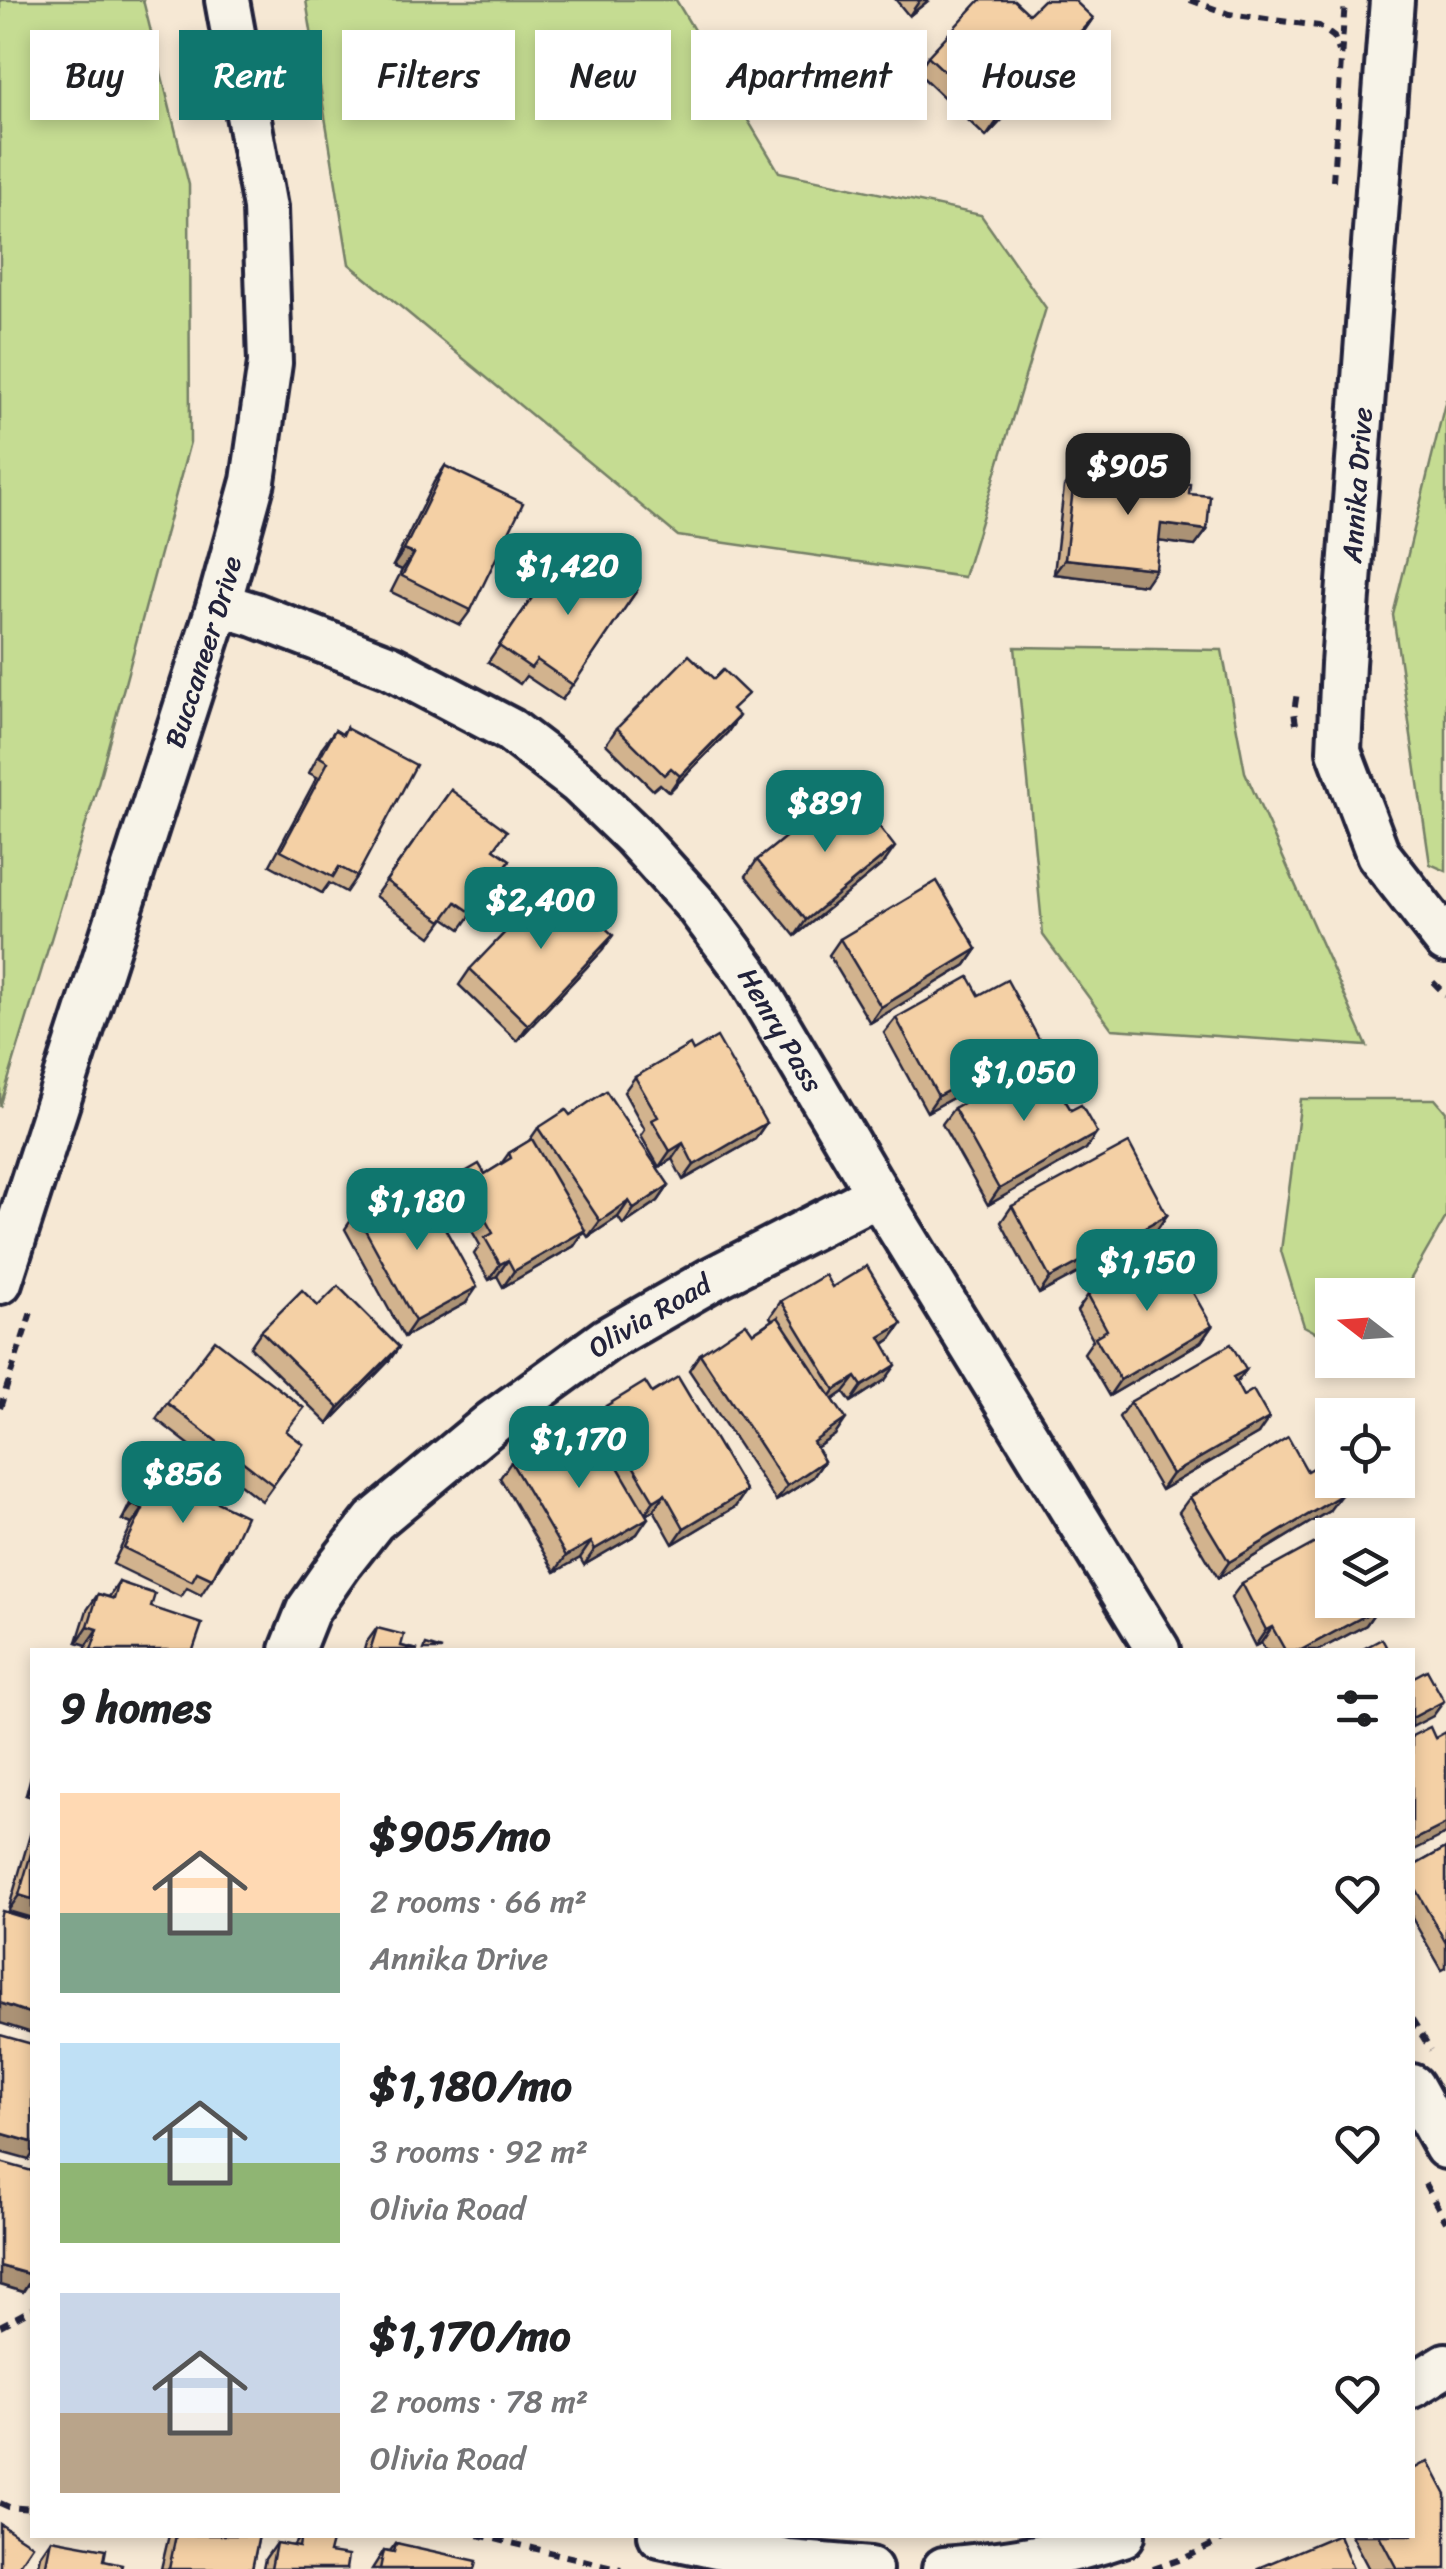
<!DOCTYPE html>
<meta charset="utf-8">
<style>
:root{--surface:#fff;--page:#f2f2f2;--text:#202124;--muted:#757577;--accent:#0f766e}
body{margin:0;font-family:Sriracha,sans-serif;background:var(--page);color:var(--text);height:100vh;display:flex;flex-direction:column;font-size:38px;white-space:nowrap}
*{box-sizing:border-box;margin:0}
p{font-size:32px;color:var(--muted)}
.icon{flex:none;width:55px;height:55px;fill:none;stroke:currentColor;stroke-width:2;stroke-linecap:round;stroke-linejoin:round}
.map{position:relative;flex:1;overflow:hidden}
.side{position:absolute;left:30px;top:1648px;width:1385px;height:890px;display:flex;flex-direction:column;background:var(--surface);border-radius:0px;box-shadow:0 5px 15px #0003}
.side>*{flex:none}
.banner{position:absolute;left:30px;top:30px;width:1388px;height:90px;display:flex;gap:20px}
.needle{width:65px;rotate:287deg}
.controls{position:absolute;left:1315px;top:1278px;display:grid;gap:20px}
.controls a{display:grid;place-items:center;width:100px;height:100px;border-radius:0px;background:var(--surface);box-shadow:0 5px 15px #0003;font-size:50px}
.price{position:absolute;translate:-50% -85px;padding:0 22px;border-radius:20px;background:var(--accent);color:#fff;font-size:32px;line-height:65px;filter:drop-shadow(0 2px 5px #0008)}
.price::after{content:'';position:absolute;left:50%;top:60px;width:30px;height:22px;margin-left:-15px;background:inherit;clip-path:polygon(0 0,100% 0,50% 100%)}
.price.on{background:#222;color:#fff}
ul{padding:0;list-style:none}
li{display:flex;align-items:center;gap:30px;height:250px;padding:0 30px}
li span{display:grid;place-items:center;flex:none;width:280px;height:200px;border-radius:0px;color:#555}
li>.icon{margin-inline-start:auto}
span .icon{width:120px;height:120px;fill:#fffc;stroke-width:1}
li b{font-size:42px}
h2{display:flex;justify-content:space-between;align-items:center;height:120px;padding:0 30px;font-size:42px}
.pill{padding:0 35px;border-radius:0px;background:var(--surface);box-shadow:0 5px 15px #0003;font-size:35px;line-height:90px}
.pill.on{background:var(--accent);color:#fff}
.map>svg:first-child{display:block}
</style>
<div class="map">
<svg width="1446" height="2569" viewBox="0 0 1446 2569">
<rect width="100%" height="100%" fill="#f6e8d4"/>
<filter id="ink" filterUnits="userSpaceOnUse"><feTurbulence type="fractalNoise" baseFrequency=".01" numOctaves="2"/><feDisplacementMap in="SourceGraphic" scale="20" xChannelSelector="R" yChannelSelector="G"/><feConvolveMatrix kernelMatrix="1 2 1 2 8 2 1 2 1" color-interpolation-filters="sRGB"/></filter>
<g filter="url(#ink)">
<g fill="#c5dc92" stroke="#747f66" stroke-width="2.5">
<polygon points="0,0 143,0 189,185 190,442 96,791 0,1107"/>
<polygon points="306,0 676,0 779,172 981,215 1046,308 964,577 678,536 349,264"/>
<polygon points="1446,399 1446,871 1430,864 1393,615"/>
<polygon points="1015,647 1222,650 1245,772 1367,1046 1112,1029 1043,935"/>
<polygon points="1301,1099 1435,1099 1446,1112 1446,1217 1398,1301 1398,1295 1332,1295 1332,1341 1304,1326 1281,1251"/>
</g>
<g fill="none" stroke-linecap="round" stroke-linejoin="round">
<g stroke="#22223b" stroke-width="50">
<g id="street">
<polyline points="1392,0 1343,664 1339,751 1378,854 1446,941"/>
<path id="s1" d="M219,604l36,11 135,52 120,63 69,53 54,52 65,72 50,67 130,220 280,456"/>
<path id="s2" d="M0,1282l219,-678 34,-123 17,-118 -5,-155 -38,-208"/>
<path id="s3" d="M292,1650l16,-40 32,-46 34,-43 119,-99 113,-82 106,-61 166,-85"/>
<polyline points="1412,2086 1446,2147"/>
<polyline points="1412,2386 1446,2365"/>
<polyline points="660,2535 788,2562 870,2569"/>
<path d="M944,2569c61,-6 122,-14 179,-34"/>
</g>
</g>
<g stroke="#22223b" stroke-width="6" stroke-dasharray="10 8" stroke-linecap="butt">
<polyline points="1190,0 1229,14 1319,26 1334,37 1339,51"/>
<polyline points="1333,181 1345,0"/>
<polyline points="1296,724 1294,712 1297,692"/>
<polyline points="1433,982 1446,995"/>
<polyline points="0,1408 31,1312"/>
<polyline points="1412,2019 1431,2050"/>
<polyline points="1425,2184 1446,2222"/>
<polyline points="0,2326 32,2309"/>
<polyline points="0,2503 9,2507 32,2509"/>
<polyline points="478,2535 621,2569"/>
<polyline points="1153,2569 1185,2558 1232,2535"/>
</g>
<use href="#street" stroke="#f7f3e8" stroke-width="42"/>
</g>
<g fill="#d2b38e" stroke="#22223b" stroke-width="2.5">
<polygon points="896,0 929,0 909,16"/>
<polygon points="1029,14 1093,18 1082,34 986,137 917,72 928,56"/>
<polygon points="445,466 471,610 460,625 391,592 402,570 393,566 434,482"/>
<polygon points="1075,471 1189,494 1207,530 1195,546 1159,541 1145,585 1054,574 1064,487"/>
<polygon points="564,551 594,572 637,590 562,700 526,676 520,684 488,662"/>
<polygon points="734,712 728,732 669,792 660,784 653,790 606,744 617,728"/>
<polygon points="346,728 357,876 346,892 329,883 322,893 270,865 317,777 309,773 323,746 335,730 342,734"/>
<polygon points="451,790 494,849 510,860 461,929 445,918 431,937 375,896"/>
<polygon points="757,860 884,863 795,936 746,876"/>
<polygon points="840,939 977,949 966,965 870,1023 829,955"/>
<polygon points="602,951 517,1041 459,985 470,969"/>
<polygon points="979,995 1029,1056 927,1112 884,1033 896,1018"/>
<polygon points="693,1051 766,1123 755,1139 683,1180 672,1159 659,1167 641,1136 645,1130 624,1092 635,1077"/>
<polygon points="1001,1093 1064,1098 1086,1149 988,1205 942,1124 954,1108"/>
<polygon points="570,1115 669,1185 658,1201 623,1225 618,1217 588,1237 584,1231 574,1246 503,1287 497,1276 489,1280 474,1254 480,1245 449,1191 460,1175 485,1174 501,1164 509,1153 529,1141 538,1128"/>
<polygon points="1012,1206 1167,1215 1156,1231 1039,1294 1001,1222"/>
<polygon points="389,1207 466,1303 404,1337 345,1229 356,1213"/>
<polygon points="832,1287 891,1339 884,1344 885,1380 851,1402 844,1392 833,1400 835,1435 816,1448 824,1461 813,1477 776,1501 689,1370 700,1354 753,1333 772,1320 770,1317 781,1301"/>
<polygon points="1088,1295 1212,1326 1201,1342 1109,1396 1084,1353 1093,1340 1077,1311"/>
<polygon points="318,1306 399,1347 388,1362 328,1424 250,1347 261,1331"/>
<polygon points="1246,1370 1236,1383 1258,1434 1161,1490 1119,1417 1130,1402"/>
<polygon points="652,1393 735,1507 673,1544 654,1510 646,1515 637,1534 584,1565 580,1558 555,1572 500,1478 511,1462 576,1443 599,1434 600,1432 595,1422 606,1406"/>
<polygon points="167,1403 287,1432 303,1444 262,1501 156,1419"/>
<polygon points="170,1465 198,1493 231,1549 201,1595 187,1588 181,1597 113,1564 132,1524 122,1520 137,1489 148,1474 160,1479"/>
<polygon points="1307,1471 1329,1511 1218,1578 1179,1512 1190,1497"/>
<polygon points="1329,1560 1377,1609 1366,1625 1319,1650 1265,1650 1261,1643 1255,1646 1231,1598 1242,1583"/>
<polygon points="119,1582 151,1607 193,1650 85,1650 87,1645 77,1642 87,1610 98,1594 109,1597"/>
<polygon points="377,1628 401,1646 418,1650 364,1650 366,1643"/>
<polygon points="32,1772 32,1797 26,1795"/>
<polygon points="32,1828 32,1918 8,1911"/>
<polygon points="1446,1848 1446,1968 1442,1970 1412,1918 1412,1867"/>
<polygon points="169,2535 259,2535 252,2569 161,2569"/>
<polygon points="301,2535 329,2553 346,2569 263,2569 265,2559 276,2543 293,2546"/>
<polygon points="1351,2535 1412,2535 1446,2569 1369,2569"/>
<polygon points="51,2539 104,2560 121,2569 37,2569 40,2555"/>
<polygon points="396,2543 475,2569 372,2569 384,2550 390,2551"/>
</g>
<g fill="#ab9274" stroke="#22223b" stroke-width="2.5">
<polygon points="920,0 929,0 909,16"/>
<polygon points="1093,18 1082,34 986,137 997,121"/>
<polygon points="1161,524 1207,530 1195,546 1150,540"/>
<polygon points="404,550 414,554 402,570 393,566"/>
<polygon points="1065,559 1156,569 1145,585 1054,574"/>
<polygon points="739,716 728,732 669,792 680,776"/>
<polygon points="895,847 884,863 795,936 806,920"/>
<polygon points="613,935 602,951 517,1041 528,1025"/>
<polygon points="977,949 966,965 870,1023 881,1007"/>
<polygon points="1040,1041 1029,1056 927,1112 938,1096"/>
<polygon points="1073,1085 1062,1101 1060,1092"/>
<polygon points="766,1123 755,1139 683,1180 694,1165"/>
<polygon points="1097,1133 1086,1149 988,1205 999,1189"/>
<polygon points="683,1143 672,1159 659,1167 670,1151"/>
<polygon points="669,1185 658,1201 623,1225 634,1209"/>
<polygon points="629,1201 618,1217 588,1237 600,1221"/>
<polygon points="1167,1215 1156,1231 1039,1294 1050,1278"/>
<polygon points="585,1230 574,1246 503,1287 514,1271"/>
<polygon points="508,1260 497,1276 489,1280 500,1264"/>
<polygon points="477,1287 466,1303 404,1337 415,1321"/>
<polygon points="902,1324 891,1339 869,1353 880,1337"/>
<polygon points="1212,1326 1201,1342 1109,1396 1120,1380"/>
<polygon points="399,1347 388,1362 328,1424 339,1408"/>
<polygon points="896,1365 885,1380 851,1402 862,1386"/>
<polygon points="1246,1370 1234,1386 1233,1377"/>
<polygon points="856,1377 844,1392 824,1406 835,1390"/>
<polygon points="1269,1418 1258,1434 1161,1490 1172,1474"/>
<polygon points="846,1419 835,1435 801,1458 813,1442"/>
<polygon points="824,1461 813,1477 776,1501 787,1486"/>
<polygon points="746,1491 735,1507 673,1544 684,1528"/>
<polygon points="665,1494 654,1510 643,1516 654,1501"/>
<polygon points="1341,1495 1329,1511 1218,1578 1229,1562"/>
<polygon points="133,1504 143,1509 132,1524 122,1520"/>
<polygon points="648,1518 637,1534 584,1565 595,1549"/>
<polygon points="591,1542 580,1558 555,1572 566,1556"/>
<polygon points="1377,1609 1366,1625 1319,1650 1301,1650"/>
<polygon points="88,1626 98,1629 87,1645 77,1642"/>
<polygon points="1272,1627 1261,1643 1255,1646 1266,1630"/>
<polygon points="1444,1701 1433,1716 1412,1727 1412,1718"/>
<polygon points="32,1785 32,1797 26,1795"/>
<polygon points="1446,1824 1446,1834 1412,1851 1412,1841"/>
<polygon points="19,1895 32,1899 32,1918 8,1911"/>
<polygon points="0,2003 32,2014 32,2033 0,2023"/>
<polygon points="0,2133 32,2142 32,2155 29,2160 0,2152"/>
<polygon points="0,2266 32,2275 32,2278 23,2292 0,2285"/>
</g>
<g fill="#f4d0a5" stroke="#22223b" stroke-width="2.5">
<polygon points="980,0 1014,0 1029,14 1043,0 1074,0 1093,18 997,121 928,56"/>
<polygon points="445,466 523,503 471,610 402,576 414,554 404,550"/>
<polygon points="1075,471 1190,484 1189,494 1210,496 1207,530 1161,524 1156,569 1065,559"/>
<polygon points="564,551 594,572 599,564 637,590 573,685 537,660 531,668 499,646"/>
<polygon points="689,655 714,679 723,670 748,694 732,709 739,716 680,776 671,768 664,775 617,728"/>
<polygon points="346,728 416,765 357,876 339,867 333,877 281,850 328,762 320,757 335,730 343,735"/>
<polygon points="451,790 507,831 494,849 510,860 472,913 456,902 442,921 386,881"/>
<polygon points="841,792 869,826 875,821 895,847 806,920 757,860"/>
<polygon points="555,880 613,935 528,1025 470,969"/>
<polygon points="937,881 977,949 881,1007 840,939"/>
<polygon points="969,977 979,995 1007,980 1040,1041 938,1096 896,1018"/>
<polygon points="717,1037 766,1123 694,1165 683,1143 670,1151 652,1120 658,1117 635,1077 690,1045 693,1051"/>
<polygon points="1058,1060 1073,1085 1060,1092 1071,1110 1081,1105 1097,1133 999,1189 954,1108 997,1084 1001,1093"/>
<polygon points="606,1091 669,1185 634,1209 629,1201 600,1221 538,1128 566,1110 570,1115"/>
<polygon points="532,1139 585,1230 514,1271 508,1260 500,1264 485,1238 493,1233 460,1175 479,1164 485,1174 511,1158 509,1153"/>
<polygon points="1129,1143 1167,1215 1050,1278 1012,1206"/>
<polygon points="423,1188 477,1287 415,1321 356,1213 384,1197 389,1207"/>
<polygon points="1168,1249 1212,1326 1120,1380 1095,1337 1107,1330 1088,1295"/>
<polygon points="867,1266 902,1324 880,1337 896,1365 862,1386 856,1377 835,1390 781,1301 825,1275 832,1287"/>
<polygon points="338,1286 399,1347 339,1408 261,1331 302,1290 318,1306"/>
<polygon points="778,1317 846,1419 813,1442 824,1461 787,1486 700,1354 746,1323 753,1333"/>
<polygon points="215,1340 304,1408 286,1431 303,1444 273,1485 167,1403"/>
<polygon points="1231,1344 1246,1370 1233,1377 1243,1396 1253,1390 1269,1418 1172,1474 1130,1402"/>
<polygon points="678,1377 746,1491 684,1528 665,1494 654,1501 607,1422 613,1419 606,1406 645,1382 652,1393"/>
<polygon points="568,1429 576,1443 597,1431 648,1518 595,1549 591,1542 566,1556 511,1462"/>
<polygon points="1288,1437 1307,1471 1321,1463 1341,1495 1229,1562 1190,1497"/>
<polygon points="170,1465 204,1481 198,1493 246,1516 231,1549 228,1548 212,1579 197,1572 192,1581 124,1548 143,1509 133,1504 148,1474 163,1481"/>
<polygon points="1319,1541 1329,1560 1332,1558 1332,1600 1372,1600 1377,1609 1301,1650 1285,1650 1272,1627 1266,1630 1242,1583"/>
<polygon points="119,1582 155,1594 151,1607 202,1624 193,1650 91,1650 98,1629 88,1626 98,1594 114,1599"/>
<polygon points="377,1628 404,1635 401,1646 418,1650 370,1650"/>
<polygon points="1382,1639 1388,1650 1361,1650"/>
<polygon points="426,1645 442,1650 424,1650"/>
<polygon points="1427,1670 1444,1701 1412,1718 1412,1678"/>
<polygon points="1430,1727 1435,1738 1446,1732 1446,1824 1412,1841 1412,1736"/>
<polygon points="1446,1848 1446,1943 1412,1883 1412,1867"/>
<polygon points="32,1850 32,1899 19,1895"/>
<polygon points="2,1911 32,1920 32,2014 0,2003 0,1918"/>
<polygon points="0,2035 32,2044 31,2057 32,2057 32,2142 0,2133"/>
<polygon points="0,2162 32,2171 32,2210 29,2224 32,2225 32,2275 0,2266"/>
<polygon points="1428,2461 1446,2495 1446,2567 1442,2569 1397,2569 1379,2535 1412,2535 1412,2470"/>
<polygon points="0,2524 32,2545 16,2569 0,2569"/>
<polygon points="176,2535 259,2535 252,2569 169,2569"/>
<polygon points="301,2535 332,2541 329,2553 348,2556 346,2569 271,2569 276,2543 299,2547"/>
<polygon points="1336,2535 1339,2535 1353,2569 1259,2569 1258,2568"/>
<polygon points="51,2539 106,2549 104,2560 122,2564 121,2569 45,2569"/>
<polygon points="396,2543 477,2561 475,2569 380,2569 384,2550 394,2552"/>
</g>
</g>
<g text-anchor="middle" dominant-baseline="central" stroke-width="8" stroke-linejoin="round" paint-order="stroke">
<g font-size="28" fill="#22223b" stroke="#f7f3e8">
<text transform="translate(1357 485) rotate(-86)">Annika Drive</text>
<text stroke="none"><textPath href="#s2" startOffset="662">Buccaneer Drive</textPath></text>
<text stroke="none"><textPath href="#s1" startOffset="725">Henry Pass</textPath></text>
<text stroke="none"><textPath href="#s3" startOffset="498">Olivia Road</textPath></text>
</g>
</g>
</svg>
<div class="controls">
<a><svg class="needle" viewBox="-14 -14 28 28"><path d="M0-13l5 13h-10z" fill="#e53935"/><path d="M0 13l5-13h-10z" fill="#757577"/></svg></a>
<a><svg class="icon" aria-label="locate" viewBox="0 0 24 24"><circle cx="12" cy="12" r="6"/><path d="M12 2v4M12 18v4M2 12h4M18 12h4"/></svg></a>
<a><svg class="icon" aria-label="layers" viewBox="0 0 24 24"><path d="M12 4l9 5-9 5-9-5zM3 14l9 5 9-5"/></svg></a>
</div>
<b class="price on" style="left:1128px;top:518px">$905</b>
<b class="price" style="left:568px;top:618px">$1,420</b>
<b class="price" style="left:825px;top:855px">$891</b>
<b class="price" style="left:541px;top:952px">$2,400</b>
<b class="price" style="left:1024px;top:1124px">$1,050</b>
<b class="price" style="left:417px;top:1253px">$1,180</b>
<b class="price" style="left:1147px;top:1314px">$1,150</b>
<b class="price" style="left:579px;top:1491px">$1,170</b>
<b class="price" style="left:183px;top:1526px">$856</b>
<div class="banner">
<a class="pill">Buy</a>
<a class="pill on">Rent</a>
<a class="pill">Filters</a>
<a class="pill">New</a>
<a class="pill">Apartment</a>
<a class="pill">House</a>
</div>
<section class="side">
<h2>9 homes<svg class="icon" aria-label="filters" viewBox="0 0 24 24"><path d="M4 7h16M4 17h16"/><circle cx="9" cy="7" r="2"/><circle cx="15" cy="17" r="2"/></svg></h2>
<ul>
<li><span style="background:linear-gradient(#ffd9b3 60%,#7fa58c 0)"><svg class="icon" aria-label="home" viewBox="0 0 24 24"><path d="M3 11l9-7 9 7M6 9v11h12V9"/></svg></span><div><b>$905/mo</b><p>2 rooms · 66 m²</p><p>Annika Drive</p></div><svg class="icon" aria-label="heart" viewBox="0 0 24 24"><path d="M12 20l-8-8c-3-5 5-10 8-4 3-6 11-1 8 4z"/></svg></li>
<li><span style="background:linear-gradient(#bfe0f5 60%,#8fb573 0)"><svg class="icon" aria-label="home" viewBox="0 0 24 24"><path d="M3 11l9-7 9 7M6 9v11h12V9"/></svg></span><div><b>$1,180/mo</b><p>3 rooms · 92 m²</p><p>Olivia Road</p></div><svg class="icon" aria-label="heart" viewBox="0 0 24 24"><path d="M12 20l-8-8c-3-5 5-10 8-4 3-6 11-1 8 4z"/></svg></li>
<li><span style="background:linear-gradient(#c9d6e8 60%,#b9a48a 0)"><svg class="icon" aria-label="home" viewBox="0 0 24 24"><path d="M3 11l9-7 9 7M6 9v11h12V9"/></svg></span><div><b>$1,170/mo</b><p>2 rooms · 78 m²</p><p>Olivia Road</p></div><svg class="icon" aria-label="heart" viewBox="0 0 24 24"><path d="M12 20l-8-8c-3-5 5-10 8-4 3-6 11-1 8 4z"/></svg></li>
</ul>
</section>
</div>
